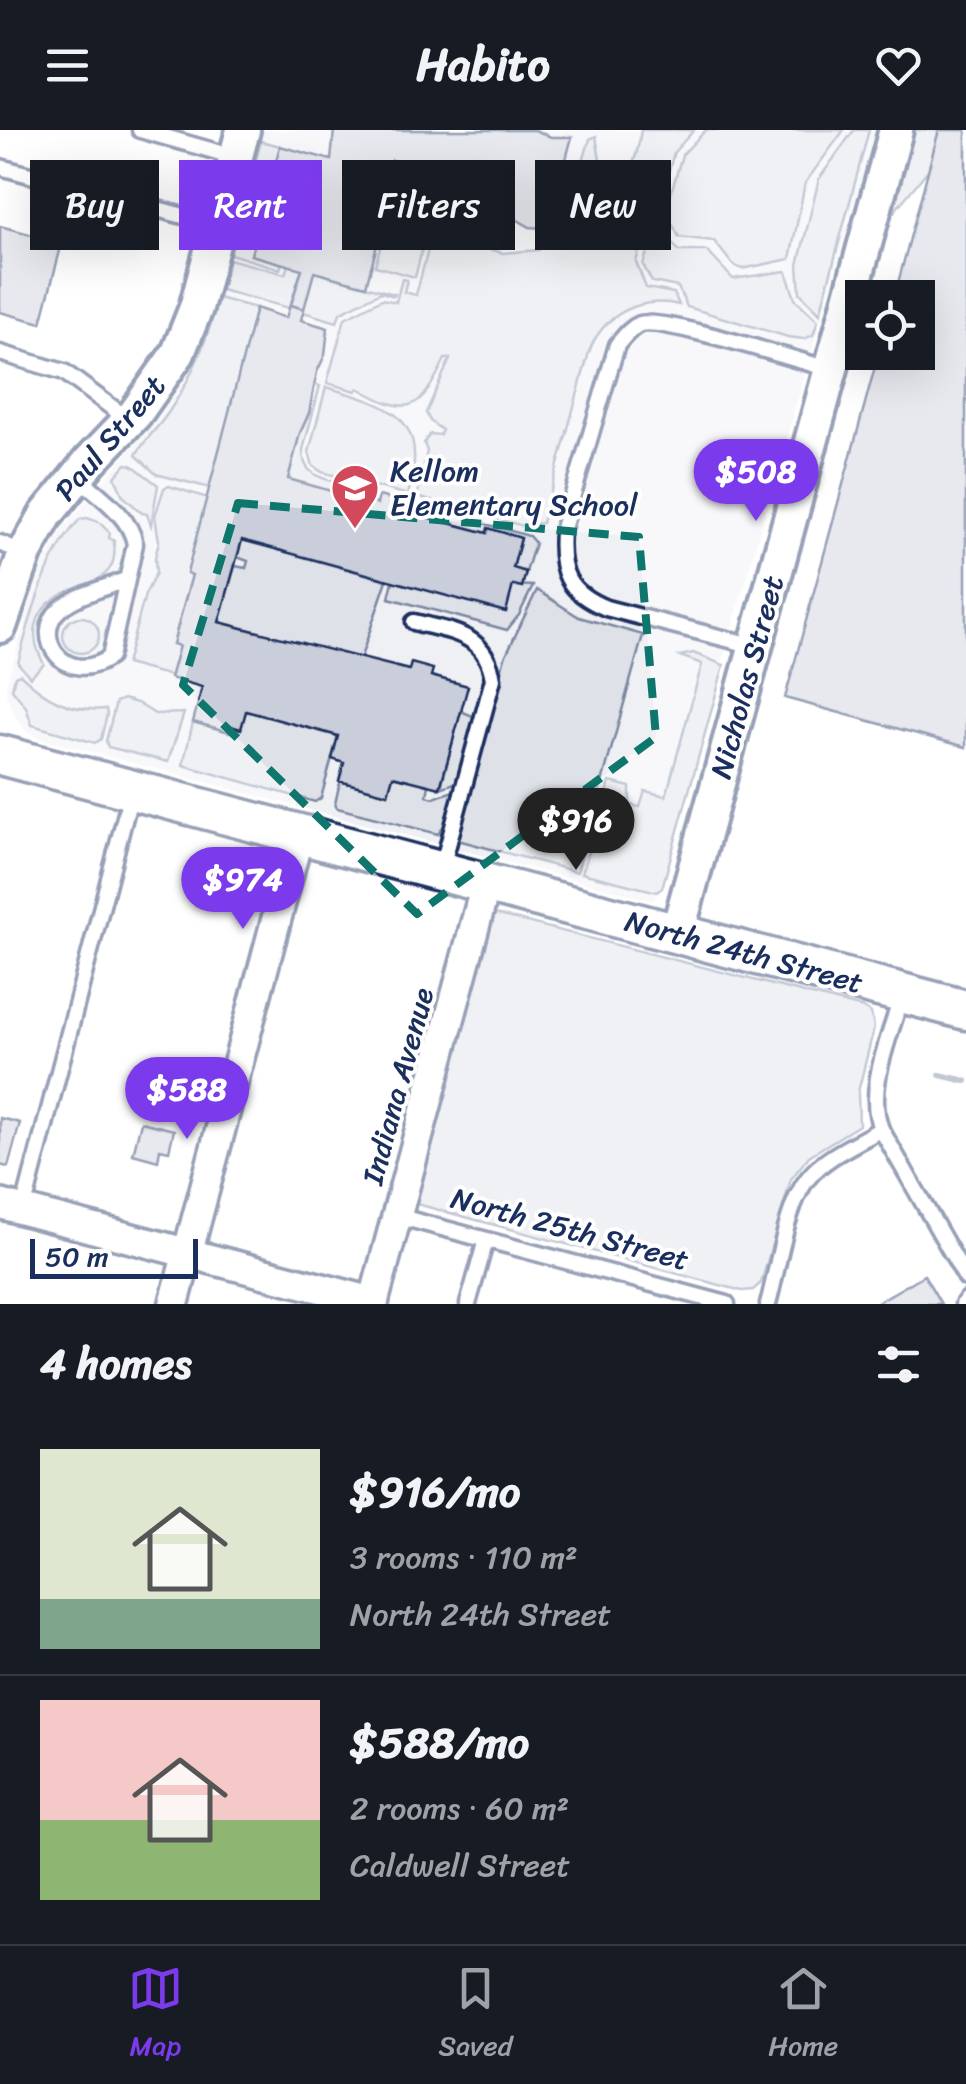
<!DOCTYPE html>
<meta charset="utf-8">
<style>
:root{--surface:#171b24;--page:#242831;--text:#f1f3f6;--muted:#9ea1a6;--line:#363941;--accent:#7c3aed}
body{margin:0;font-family:Sriracha,sans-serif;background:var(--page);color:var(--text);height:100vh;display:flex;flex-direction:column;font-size:38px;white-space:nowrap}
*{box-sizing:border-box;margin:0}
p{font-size:32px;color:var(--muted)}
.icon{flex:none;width:55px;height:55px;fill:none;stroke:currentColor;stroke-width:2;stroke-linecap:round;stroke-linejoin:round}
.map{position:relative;height:1174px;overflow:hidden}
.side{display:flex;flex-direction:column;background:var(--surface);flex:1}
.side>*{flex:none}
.top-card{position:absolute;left:30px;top:30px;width:908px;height:90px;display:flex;gap:20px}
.fabs{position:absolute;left:845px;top:150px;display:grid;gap:20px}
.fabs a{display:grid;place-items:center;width:90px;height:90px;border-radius:0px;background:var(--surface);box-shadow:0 10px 40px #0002;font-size:50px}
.scale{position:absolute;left:30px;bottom:25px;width:168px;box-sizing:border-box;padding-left:10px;border:5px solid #1b2f5e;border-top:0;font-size:28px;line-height:35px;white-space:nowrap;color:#1b2f5e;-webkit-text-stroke:8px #fff;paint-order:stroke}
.price{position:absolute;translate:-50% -85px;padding:0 22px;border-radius:35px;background:var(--accent);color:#fff;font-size:32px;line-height:65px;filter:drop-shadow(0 2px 5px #0008)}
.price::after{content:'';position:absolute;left:50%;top:60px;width:30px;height:22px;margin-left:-15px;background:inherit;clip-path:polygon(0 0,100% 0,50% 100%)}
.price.on{background:#222;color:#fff}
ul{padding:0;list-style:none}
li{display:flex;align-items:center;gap:30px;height:250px;padding:0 40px}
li+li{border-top:2px solid var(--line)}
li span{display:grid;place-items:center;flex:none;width:280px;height:200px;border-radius:0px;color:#555}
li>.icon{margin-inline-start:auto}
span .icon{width:120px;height:120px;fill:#fffc;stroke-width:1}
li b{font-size:42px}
h2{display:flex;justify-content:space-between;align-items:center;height:120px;padding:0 40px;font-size:42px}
.tag{padding:0 35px;border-radius:0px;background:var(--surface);box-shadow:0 10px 40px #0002;font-size:35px;line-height:90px}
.tag.on{background:var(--accent);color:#fff}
header{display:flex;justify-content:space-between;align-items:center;height:130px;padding:0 40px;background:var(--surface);font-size:45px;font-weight:700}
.tab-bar{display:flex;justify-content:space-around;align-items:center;height:140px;border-top:2px solid var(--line);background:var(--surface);font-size:28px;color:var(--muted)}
.tab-bar a{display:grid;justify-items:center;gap:5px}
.tab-bar .on{color:var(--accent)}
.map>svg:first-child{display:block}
</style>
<header><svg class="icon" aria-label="menu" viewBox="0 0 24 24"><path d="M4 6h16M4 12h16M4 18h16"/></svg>Habito<svg class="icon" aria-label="heart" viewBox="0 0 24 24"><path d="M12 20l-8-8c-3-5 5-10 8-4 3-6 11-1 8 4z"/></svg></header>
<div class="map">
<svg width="966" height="1174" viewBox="0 0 966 1174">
<rect width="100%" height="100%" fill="#fff"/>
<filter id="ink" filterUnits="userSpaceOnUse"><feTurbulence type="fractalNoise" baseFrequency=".01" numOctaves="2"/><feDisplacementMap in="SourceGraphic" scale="20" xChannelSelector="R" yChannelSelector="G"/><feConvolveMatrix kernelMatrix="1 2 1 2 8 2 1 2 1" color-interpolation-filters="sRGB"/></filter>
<g filter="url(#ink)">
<polygon fill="#eff0f4" points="257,0 875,0 654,771 38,608 27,602 15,586 6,565 6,555 39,443 64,397 161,284 192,232 203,204"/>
<g fill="#dee1e7" stroke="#7c88a2" stroke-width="2.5">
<path d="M641,0h53l-20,22 -16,59 6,19 -22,11 -6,21 10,26 28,5 5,12c-39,-9 -76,9 -90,47l-47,171 -19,3 -106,-29 10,-46 -3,-8 6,-9 10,1 2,-5 -11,-8 -5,-9 24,-54h-5c-26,54 -36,58 -87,29l-2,3 -29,-8 18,-65 37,-19 14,3 6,-23 5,1 -3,12 12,3 16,-60 -38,-11 2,-8 -7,-2 4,-14 7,-2 48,40 55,15 36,-3 3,-8h15l7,-4 2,-10 -3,-5 -8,-1 -4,7 2,-15 8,-13 5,10v10l6,6 8,1 9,-9 -4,-14 -15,-11 7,-6c2,-16 8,-33 13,-49l6,-3 9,54c27,-11 32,-32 36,-60z"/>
<polygon points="706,0 844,0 805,53 790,129 742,139 733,135 714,111 679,107 666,81 682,25"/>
<polygon points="854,0 869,0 820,183 800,163 798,135 819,49"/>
<polygon points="915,0 939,0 928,40 893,83"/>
<polygon points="261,11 280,16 267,66 248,61"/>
<polygon points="245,71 264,76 251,125 282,133 280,139 230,124"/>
<polygon points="386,97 425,108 415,147 375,136"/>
<polygon points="667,107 679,121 707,121 733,149 786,141 795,169 818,191 813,205 804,209 788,207 687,177 678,157 652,152 643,135 650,113"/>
<polygon points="229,129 285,144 288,135 302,139 289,178 221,160"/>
<polygon points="314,142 395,164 394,166 381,162 340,183 337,192 303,182"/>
<path d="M218,168l38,10 -46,180 -54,-14 -20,-19c9,-16 24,-29 34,-45 24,-36 38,-71 48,-112z"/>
<path d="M314,254l6,2 -17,64c-1,25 18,28 38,34l-3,9 -50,-14 12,-46 10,-20z"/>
<path d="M326,257c66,19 104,30 82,108l-86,-23 -9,-6 -4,-14z"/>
<polygon points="126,334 132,335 158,355 151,395 147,384 142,383 123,366 115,347"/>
<polygon points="169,356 208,368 188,443 192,445 173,514 179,516 171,546 126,534 145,465 156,443 155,428 159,411 155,386 164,358"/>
<polygon points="416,374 529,406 535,413 526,442 513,438 521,408 489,398 487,403 413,383"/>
<path d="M87,388l12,4 11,11 -1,5 5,3c1,9 1,22 -6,30 -20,22 -57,15 -70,48 -6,16 -2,30 6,45l-14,13 -12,-14c14,-50 26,-104 62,-144z"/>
<polygon points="242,410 387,450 360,530 219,492 235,436 246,438 248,431 237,427"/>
<polygon points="393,451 505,482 513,455 533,456 519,485 507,500 389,468"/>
<polygon points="537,460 579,487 643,505 577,742 454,709 505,527"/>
<circle cx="81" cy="505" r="18"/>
<polygon points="693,523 724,535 662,758 657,762 582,743 610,652 630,657 630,675 640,677 645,661 666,666 702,534 680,526"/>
<path d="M20,544c26,25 50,38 86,35l1,5 -6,25 -6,4 -63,-18 -6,-18 -14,-18 3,-13z"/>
<polygon points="123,569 137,573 155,584 184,583 168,632 108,617 106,611 116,572"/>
<polygon points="246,581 338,606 321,668 315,672 183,635 193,592 229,602 231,596 241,599"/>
<polygon points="461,581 475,587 458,652 437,659 441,657"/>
<polygon points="393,646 429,655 427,666 434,668 456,660 448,691 438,704 337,678 335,674 340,651 388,664"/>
<polygon points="491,783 863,878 871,883 874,898 858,962 859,995 809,1026 791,1049 761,1153 753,1160 742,1161 413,1073"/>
</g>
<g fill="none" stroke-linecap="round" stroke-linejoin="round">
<polyline stroke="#77839f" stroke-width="6" points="940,945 966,951"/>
</g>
<g fill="#caceda" stroke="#1b2f5e" stroke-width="2.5">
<polygon points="334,0 535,0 551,7 572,7 562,44 567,45 563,57 551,61 541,98 530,97 509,85 481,83 462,72 431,69 413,58 419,37 392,30 388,46 395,48 366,156 314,142 304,179 291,175 302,139 251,125 280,16 331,30"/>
<polygon points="939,0 966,0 966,617 785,568 879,222 918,222 918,168 894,168"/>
<polygon points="576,75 583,86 572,92 566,81"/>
<polygon points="0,96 62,113 41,193 0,182"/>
<polygon points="290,175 304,179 301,190 328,198 325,225 317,242 309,283 300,303 288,349 377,374 379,366 405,373 403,381 487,403 488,398 521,408 513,438 526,442 522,457 513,455 506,482 242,410 219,492 409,540 411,533 433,539 431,546 468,556 440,658 393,646 388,664 339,651 344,633 332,629 338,606 246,581 241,599 231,596 230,602 193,592 202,557 170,548 179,516 173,514 192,445 187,443 256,178 286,188"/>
<polygon points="0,988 20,993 8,1037 0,1035"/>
<polygon points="141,992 174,1000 169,1021 160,1019 158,1031 133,1024"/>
<polygon points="924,1145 941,1174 874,1174 909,1154"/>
</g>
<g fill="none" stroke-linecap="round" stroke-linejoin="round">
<g stroke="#1b2f5e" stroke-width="21">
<g id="service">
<polyline points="140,0 235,27"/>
<polyline points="0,37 217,95"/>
<polyline points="54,108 69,55"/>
<polyline points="0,223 64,242 129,290"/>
<path d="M77,346c21,19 53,39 58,68l-25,113c-45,32 -80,-22 -50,-48 16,-14 45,-21 65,-29"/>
<polyline points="0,413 24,423"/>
<path d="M414,492c38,10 72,11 79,57l-52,192"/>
<path d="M754,516l-148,-38c-39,-16 -47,-36 -44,-76l55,-187c7,-8 13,-17 23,-21 23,-7 158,37 190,45"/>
<path d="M902,864c-11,41 -37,94 -21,135l85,149"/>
<polyline points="23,1080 132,660"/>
<polyline points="397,1086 727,1174"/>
<polyline points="468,1174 486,1110"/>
<path d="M768,1174c10,-35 18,-100 41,-127 17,-21 49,-34 72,-48"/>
<polyline points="963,1174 966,1170"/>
</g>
</g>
<g stroke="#1b2f5e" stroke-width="35">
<g id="minor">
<polyline points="0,1074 374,1172"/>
<polyline points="174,1174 299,704"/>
<polyline points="373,1174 486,754"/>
</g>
</g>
<g stroke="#1b2f5e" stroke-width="40">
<g id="tertiary">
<polyline points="0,496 25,423 46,385 90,331 135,284 178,223 196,178 243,0"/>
<polyline points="677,804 896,0"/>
</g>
</g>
<g stroke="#1b2f5e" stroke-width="45">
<polyline id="secondary" points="0,625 966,880"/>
</g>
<use href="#service" stroke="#fff" stroke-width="14"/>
<use href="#minor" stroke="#fff" stroke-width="28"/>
<use href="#tertiary" stroke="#fff" stroke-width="32"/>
<use href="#secondary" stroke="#fff" stroke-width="38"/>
</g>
</g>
<path d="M0 0H966V1174H0ZM238,373l401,34 17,200 -239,177 -234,-229z" fill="#fff" fill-opacity=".55" fill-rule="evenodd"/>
<path fill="none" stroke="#0f766e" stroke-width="8" stroke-dasharray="20 12" stroke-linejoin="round" d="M238,373l401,34 17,200 -239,177 -234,-229z"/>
<defs>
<g id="school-pin" transform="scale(2.5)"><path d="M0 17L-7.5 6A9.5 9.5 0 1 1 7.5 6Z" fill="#d1495b" stroke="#fff"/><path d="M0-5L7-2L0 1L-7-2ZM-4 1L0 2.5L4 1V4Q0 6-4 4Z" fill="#fff"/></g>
</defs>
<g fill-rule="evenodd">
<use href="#school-pin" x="355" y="358"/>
</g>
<g text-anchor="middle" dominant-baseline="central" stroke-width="8" stroke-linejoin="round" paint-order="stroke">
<g font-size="30" fill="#1b2f5e" stroke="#fff">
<text transform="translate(110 308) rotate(-50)">Paul Street</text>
<text transform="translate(747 547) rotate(-75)">Nicholas Street</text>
<text transform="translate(744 822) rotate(15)">North 24th Street</text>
<text transform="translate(398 956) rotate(-75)">Indiana Avenue</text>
<text transform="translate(570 1099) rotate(15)">North 25th Street</text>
</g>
<g font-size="30" fill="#1b2f5e" stroke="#fff" text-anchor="start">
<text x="390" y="341">Kellom<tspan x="390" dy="34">Elementary School</tspan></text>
</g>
</g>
</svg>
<div class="fabs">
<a><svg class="icon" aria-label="locate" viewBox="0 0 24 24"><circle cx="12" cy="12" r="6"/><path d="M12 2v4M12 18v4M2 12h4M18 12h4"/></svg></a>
</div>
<div class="scale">50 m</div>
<b class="price" style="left:756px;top:394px">$508</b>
<b class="price on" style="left:576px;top:743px">$916</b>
<b class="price" style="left:243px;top:802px">$974</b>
<b class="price" style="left:187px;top:1012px">$588</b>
<div class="top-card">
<a class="tag">Buy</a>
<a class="tag on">Rent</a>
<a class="tag">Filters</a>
<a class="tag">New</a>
</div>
</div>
<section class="side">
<h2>4 homes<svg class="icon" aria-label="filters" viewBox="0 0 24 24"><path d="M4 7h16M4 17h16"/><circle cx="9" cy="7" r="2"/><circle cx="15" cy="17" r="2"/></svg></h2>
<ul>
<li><span style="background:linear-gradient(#dfe7d0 75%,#7fa58c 0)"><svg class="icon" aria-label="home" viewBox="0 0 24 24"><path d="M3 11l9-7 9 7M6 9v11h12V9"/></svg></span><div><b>$916/mo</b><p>3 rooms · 110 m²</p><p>North 24th Street</p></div></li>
<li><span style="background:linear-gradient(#f6c9c9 60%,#8fb573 0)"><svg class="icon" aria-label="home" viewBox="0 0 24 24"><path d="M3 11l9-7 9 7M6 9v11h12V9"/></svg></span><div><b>$588/mo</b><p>2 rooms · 60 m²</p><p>Caldwell Street</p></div></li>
</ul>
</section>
<nav class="tab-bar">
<a class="on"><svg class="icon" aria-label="map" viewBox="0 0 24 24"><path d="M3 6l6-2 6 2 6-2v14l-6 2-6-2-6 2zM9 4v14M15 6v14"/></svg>Map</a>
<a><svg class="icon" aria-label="saved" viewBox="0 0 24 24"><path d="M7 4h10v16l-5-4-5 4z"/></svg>Saved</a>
<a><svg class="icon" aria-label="home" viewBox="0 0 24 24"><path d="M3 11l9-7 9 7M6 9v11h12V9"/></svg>Home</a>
</nav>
